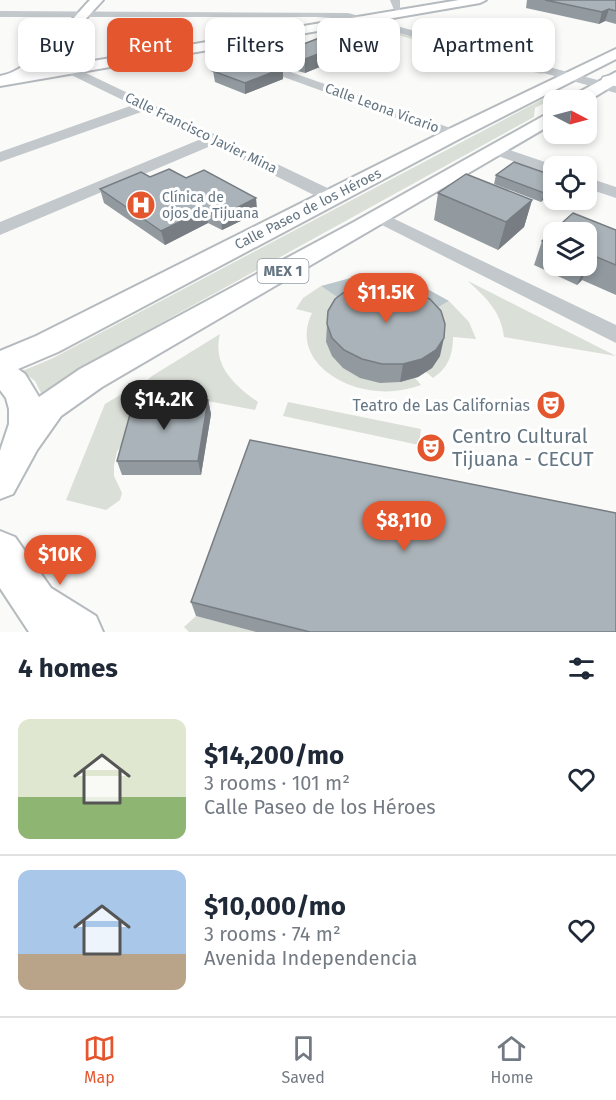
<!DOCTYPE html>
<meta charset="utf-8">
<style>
:root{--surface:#fff;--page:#f6f6f7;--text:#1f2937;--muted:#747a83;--line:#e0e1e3;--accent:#e4572e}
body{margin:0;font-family:"Fira Sans",sans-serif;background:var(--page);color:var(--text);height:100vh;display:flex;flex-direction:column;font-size:22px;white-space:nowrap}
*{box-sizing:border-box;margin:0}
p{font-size:20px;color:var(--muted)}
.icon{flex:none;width:33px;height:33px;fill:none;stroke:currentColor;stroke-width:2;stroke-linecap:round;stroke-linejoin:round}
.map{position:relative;height:632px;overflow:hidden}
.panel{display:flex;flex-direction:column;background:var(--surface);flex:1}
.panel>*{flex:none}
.banner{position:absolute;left:18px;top:18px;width:580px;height:54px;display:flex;gap:12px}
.needle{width:39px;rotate:96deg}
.controls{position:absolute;left:543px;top:90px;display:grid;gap:12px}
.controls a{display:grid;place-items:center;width:54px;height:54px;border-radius:12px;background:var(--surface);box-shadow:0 3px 9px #0003;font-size:30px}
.price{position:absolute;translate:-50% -51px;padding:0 14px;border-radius:21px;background:var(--accent);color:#fff;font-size:20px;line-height:39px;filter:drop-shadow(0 2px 3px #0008)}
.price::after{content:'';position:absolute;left:50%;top:36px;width:18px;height:14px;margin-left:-9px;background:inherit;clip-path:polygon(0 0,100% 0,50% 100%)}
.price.selected{background:#222;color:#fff}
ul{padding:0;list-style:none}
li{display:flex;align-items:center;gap:18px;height:150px;padding:0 18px}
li+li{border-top:2px solid var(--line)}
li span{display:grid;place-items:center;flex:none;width:168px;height:120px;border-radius:12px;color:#555}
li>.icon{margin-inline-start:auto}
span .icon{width:72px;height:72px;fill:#fffc;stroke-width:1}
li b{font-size:26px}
h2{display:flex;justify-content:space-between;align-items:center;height:72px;padding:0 18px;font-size:26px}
.pill{padding:0 21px;border-radius:12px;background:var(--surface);box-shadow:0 3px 9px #0003;font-size:21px;line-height:54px}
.pill.selected{background:var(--accent);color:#fff}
.tab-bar{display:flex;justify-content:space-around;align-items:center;height:84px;border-top:2px solid var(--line);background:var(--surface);font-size:16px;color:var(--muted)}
.tab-bar a{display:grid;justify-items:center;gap:3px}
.tab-bar .selected{color:var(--accent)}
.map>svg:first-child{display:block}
</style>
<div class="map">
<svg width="616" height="632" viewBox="0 0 616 632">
<rect width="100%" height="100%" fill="#fafaf8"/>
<g fill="#dadfd7">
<polygon points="364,24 545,73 541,74 361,25"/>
<polygon points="560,90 565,92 535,108 534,117 177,314 66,377 42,395 35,381 22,371 51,359"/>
<path d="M468,281l148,75 -112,-19c-3,-26 -18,-39 -36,-56z"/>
<path d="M321,286l29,20 -24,36c15,38 53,46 89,36l6,7c-17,6 -34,8 -52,5 -37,-6 -77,-36 -57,-77l-16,-4 7,-11z"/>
<path d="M449,301l20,21 7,17 -23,-2c0,18 -5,31 -20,41l-7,-6 -3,-57z"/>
<path d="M220,334c-8,31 14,51 38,68l-3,8 -116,-22 13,-12z"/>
<polygon points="130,389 132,392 129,433 117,452 114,465 114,476 122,493 120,500 106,510 66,500 105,404"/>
<polygon points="288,402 421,429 419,445 283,416"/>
<polygon points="196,616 256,632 189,632 184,627"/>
</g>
<g fill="#bbc7cb">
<polygon points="358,276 380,276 376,301 350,306 321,286"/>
<polygon points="402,279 422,286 449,301 424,315 398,303"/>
</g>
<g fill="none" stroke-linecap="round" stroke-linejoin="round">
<g stroke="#b5babe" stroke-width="4">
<g id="major">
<path d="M90,0h13l-64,70 420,-70h27l-6,3 -480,83v-10c32,-5 68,-53 90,-76z"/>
<polygon points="616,49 616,59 461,138 58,352 18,369 25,374 39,397 80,369 352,223 554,110 554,123 102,387 61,416 37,450 13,494 0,499 0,451 9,424 9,409 6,398 0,390 0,351 36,336 447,130"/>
<polygon points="616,72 616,84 586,102 570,100 572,96"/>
<polygon points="0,531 15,537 51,588 96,616 103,632 29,632 0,588"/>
</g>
</g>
<g stroke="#b4b9bd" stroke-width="3">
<polygon id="highway" points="616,74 616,86 603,85 601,81 603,77"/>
</g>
<g fill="#c3c8cc" fill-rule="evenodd">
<polygon points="390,0 400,0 400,10 394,10"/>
<polygon points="0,11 348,13 616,85 616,93 348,19 316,17 0,17"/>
<polygon points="208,43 459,131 461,134 454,138 449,137 204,48 202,46"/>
<polygon points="69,65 338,193 341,197 338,201 326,201 213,145 0,235 0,222 201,139 144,111 0,162 0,152 133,105 65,72 63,69"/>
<polygon points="495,145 557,166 554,166 554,176 490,153 487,150"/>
<polygon points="586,177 616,187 616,198 586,188"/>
<polygon points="380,212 616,325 616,343 374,221 371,217 374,213"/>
</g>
<use href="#major" fill="#fff" fill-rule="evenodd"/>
<use href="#highway" fill="#fff" fill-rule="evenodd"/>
</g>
<g fill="#929a9f" fill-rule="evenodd">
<polygon points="527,0 616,0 616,24 605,21 599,24 526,8"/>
<polygon points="355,40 354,53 305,73 280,66 280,53"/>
<polygon points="213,71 283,79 245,94 215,82"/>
<polygon points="496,175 554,176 541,202 494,184"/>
<polygon points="150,177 186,178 256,198 257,213 222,230 208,223 165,245 104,203 100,189"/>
<polygon points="438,193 532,200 524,227 498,250 434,220"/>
<path d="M573,213l43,17v65l-34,-15 -5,5 -43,-20 8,-24zM554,232h32v34h-32z"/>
<polygon points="327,324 440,356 432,368 418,377 400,382 380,383 360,378 343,368 332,356 326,342"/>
<polygon points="208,400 211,414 201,475 122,475 117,461"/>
<polygon points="191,602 616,632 256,632 196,616"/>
</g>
<g fill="#777d82">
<polygon points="609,9 605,21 599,24 602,12"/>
<polygon points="355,40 354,53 305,73 305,59"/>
<polygon points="283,68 283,79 245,94 245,83"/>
<polygon points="554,185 554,191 541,202 544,193"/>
<polygon points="256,198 257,213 222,230 221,216"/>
<polygon points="532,200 524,227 498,250 506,222"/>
<polygon points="206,209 208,223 165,245 161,231"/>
<polygon points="592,255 582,280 577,285 585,266 586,266 587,260"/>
<polygon points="444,338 440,356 432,368 418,377 400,382 403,364"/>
<polygon points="208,400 211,414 201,475 198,461"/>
</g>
<g fill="#aab3b9" stroke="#777d82" stroke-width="1.5">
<polygon points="545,0 616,0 616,11 609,9 602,12"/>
<polygon points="332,33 355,40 305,59 280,53"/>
<polygon points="241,62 252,66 264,62 283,68 245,83 213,71"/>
<polygon points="514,162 554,176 554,185 544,193 496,175"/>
<polygon points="169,169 186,178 204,170 256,198 221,216 206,209 161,231 100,189 141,172 150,177"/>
<polygon points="466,174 532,200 506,222 438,193"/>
<polygon points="573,213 616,230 616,265 592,255 586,260 586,232 554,232 554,246 542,241"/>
<polygon points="368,284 401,285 430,299 441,311 445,324 444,338 436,350 422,359 403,364 382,364 362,359 344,350 332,338 327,324 328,311 335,299 343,293"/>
<polygon points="134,400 208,400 198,461 117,461"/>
<polygon points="250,440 616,513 616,632 310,632 191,602"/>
</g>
<defs>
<g id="hospital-disc" transform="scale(1.5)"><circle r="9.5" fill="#e4572e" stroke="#fff"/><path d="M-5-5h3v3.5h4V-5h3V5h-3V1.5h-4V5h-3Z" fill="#fff"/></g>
<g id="theatre-disc" transform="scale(1.5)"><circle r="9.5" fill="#e4572e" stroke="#fff"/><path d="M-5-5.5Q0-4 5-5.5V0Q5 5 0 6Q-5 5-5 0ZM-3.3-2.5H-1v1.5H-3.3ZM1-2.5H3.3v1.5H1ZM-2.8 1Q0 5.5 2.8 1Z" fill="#fff"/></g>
</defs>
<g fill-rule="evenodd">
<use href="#hospital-disc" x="141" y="205"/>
<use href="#theatre-disc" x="551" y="405"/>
<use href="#theatre-disc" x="431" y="448"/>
</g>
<g text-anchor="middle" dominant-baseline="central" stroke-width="6" stroke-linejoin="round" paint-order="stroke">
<g font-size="14" fill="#657683" stroke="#fff">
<text transform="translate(382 108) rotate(20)">Calle Leona Vicario</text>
<text transform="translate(201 133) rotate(26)">Calle Francisco Javier Mina</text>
<text transform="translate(308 209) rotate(-27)">Calle Paseo de los Héroes</text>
</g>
<g font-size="14" fill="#657683" stroke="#fff" text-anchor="start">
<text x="162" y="197">Clínica de<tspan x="162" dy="16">ojos de Tijuana</tspan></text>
</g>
<rect fill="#fff" stroke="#939fa8" stroke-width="1.5" x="257.5" y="259" width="51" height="24" rx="4.5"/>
<g font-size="15" font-weight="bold" fill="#657683">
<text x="283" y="271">MEX 1</text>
</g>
<g font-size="16" fill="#657683" stroke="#fff" text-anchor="end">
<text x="530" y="405">Teatro de Las Californias</text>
</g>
<g font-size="20" fill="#657683" stroke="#fff" text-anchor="start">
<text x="452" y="436">Centro Cultural<tspan x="452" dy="23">Tijuana - CECUT</tspan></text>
</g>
</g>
</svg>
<div class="controls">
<a><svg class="needle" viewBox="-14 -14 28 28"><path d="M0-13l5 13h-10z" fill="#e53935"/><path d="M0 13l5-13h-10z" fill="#747a83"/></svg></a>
<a><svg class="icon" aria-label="locate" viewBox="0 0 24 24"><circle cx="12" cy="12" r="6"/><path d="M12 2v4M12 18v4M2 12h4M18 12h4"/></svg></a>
<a><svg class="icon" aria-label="layers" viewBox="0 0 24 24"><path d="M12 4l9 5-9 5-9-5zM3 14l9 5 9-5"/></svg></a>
</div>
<b class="price" style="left:386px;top:324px">$11.5K</b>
<b class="price selected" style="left:164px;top:431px">$14.2K</b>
<b class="price" style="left:404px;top:552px">$8,110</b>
<b class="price" style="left:60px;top:586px">$10K</b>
<div class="banner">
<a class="pill">Buy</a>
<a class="pill selected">Rent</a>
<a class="pill">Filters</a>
<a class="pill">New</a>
<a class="pill">Apartment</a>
</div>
</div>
<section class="panel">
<h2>4 homes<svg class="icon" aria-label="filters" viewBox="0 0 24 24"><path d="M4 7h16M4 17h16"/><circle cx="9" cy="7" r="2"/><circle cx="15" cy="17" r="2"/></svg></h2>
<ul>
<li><span style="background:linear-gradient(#dfe7d0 65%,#8fb573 0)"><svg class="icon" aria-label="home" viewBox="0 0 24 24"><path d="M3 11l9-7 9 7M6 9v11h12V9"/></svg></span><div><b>$14,200/mo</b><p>3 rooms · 101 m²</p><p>Calle Paseo de los Héroes</p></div><svg class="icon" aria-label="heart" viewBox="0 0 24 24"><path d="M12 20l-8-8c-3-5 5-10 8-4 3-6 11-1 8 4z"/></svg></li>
<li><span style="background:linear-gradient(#a9c7e8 70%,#b9a48a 0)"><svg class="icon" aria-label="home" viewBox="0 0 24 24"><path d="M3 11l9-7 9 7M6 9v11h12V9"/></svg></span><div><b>$10,000/mo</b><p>3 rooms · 74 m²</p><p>Avenida Independencia</p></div><svg class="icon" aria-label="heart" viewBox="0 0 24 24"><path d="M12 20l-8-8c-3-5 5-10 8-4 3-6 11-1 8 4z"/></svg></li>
</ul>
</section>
<nav class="tab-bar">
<a class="selected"><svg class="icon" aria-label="map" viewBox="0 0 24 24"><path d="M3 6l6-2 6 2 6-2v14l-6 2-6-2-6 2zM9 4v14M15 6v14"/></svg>Map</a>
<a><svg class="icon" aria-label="saved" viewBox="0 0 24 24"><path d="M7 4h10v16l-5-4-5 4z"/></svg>Saved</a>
<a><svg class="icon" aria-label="home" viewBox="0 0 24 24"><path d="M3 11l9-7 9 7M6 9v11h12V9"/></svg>Home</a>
</nav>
